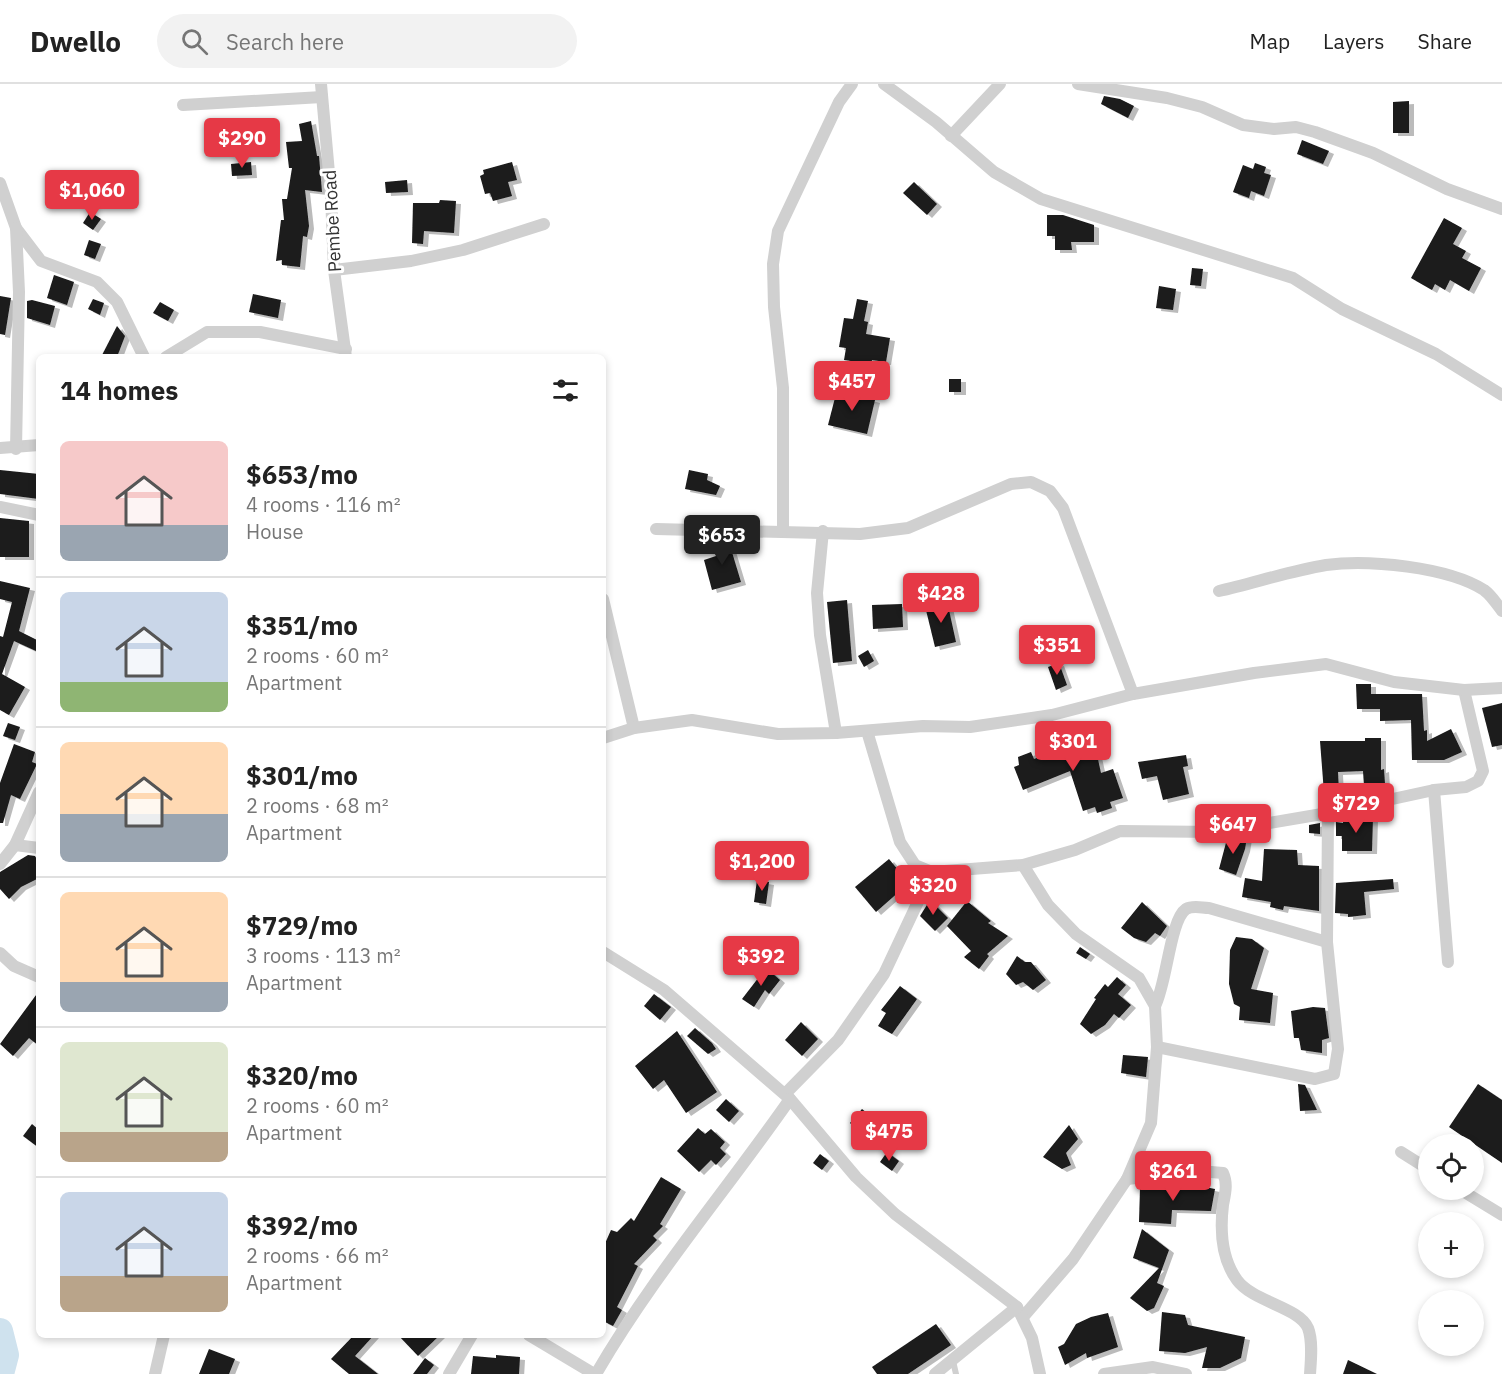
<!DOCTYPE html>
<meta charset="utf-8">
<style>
:root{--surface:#fff;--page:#f2f2f2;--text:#222;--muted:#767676;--line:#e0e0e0;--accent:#e63946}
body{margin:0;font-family:"IBM Plex Sans",sans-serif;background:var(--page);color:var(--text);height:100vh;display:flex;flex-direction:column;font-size:22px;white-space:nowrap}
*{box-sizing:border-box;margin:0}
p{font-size:20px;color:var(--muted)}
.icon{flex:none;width:33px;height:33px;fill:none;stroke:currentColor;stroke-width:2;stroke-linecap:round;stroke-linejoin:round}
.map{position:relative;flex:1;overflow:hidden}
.side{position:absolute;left:36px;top:270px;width:570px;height:984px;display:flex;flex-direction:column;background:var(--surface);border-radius:9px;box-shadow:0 3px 9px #0003}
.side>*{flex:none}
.controls{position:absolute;left:1418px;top:1050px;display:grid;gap:12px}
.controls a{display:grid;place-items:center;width:66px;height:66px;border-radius:50%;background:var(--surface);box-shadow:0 3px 9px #0003;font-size:30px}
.price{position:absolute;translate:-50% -51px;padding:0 14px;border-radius:6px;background:var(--accent);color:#fff;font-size:20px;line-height:39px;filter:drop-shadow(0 2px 3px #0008)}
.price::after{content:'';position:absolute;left:50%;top:36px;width:18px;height:14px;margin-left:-9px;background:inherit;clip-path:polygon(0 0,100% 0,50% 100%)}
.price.active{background:#222;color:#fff}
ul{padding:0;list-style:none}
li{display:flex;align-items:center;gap:18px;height:150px;padding:0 24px}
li+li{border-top:2px solid var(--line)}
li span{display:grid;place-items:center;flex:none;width:168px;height:120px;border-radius:9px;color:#555}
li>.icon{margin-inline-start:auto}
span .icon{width:72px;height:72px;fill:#fffc;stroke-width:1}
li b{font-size:26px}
h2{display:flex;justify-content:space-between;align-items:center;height:72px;padding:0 24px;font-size:26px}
header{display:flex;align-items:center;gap:36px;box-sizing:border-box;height:84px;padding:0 30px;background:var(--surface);border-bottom:2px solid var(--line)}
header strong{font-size:28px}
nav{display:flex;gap:33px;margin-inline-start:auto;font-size:21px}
.search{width:420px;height:54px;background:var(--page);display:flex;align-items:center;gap:15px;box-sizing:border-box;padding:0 21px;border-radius:33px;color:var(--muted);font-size:22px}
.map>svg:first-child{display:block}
</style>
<header>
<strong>Dwello</strong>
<div class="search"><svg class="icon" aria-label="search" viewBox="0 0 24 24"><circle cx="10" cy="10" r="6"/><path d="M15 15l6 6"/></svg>Search here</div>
<nav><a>Map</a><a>Layers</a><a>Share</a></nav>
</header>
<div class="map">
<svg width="1502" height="1290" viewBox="0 0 1502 1290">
<defs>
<filter id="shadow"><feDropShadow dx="5" dy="3" stdDeviation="0" flood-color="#0004"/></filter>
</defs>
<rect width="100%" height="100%" fill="#fff"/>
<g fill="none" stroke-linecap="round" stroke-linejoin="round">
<polyline stroke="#cfe2ee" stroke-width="26" points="0,1247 6,1271 1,1290"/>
</g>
<g fill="#1a1a1a" filter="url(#shadow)">
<polygon points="1104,12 1120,15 1134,22 1128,34 1101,20"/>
<polygon points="1409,17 1409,49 1393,49 1393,18"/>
<polygon points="311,37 317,72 319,72 322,108 305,106 309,142 307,153 303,152 300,183 282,181 282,176 276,177 281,136 284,136 282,115 287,115 292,84 289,84 286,58 302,57 299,40"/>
<polygon points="1302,56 1329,67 1323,80 1297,70"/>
<polygon points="251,78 252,91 232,92 231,80"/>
<polygon points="512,78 517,96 508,98 512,112 493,117 490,109 485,110 480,92 484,90 483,86"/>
<polygon points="1255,79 1266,83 1264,89 1271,91 1264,112 1251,107 1249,114 1233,108 1243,81 1253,85"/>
<polygon points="407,96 408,108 386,109 385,98"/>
<polygon points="914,98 937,120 927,131 903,109"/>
<polygon points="440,116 456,117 454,149 424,147 423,160 412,159 413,119 439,119"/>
<polygon points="90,128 101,135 93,146 83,139"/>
<polygon points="1047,131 1063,131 1094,141 1094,158 1071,158 1072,166 1055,166 1055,152 1047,152"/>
<polygon points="1444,134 1462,144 1453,160 1466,167 1462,174 1481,184 1469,207 1450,196 1445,206 1435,200 1432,206 1411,194"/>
<polygon points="89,156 101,160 95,175 84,171"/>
<polygon points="1192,184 1203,185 1201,202 1190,201"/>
<polygon points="54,191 74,198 67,221 47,214"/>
<polygon points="1159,202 1176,205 1173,226 1156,224"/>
<polygon points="253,210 281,216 278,234 249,228"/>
<polygon points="0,212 11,214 5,251 0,250"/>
<polygon points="93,215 104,219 100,231 88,225"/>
<polygon points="857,215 868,217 864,237 868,238 866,250 890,254 886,278 872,276 869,292 849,289 851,277 844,276 846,264 839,263 844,234 853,235"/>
<polygon points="32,216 55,222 50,241 27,234 27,217"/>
<polygon points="160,218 174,226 168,237 153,229"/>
<polygon points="117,242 125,252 117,273 101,273"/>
<rect x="949" y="295" width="12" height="13"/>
<polygon points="837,306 875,316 867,350 828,341"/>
<polygon points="0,386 39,390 39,415 0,410"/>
<polygon points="689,386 708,390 707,396 720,402 716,411 685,405"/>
<polygon points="0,434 29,437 29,473 0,473"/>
<polygon points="712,455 728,455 741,498 712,506 704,476 716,472"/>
<polygon points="0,497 30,504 19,547 39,557 36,567 14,557 2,590 25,603 9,631 0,626 0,552 3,553 12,518 0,515"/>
<polygon points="847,516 852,577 833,579 827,518"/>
<polygon points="947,517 956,558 935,563 925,522"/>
<polygon points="902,520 903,543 873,545 872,521"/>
<polygon points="868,566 874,577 864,583 858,572"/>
<polygon points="1059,579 1067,601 1056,606 1048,583"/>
<polygon points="1356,600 1371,600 1371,610 1422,610 1424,647 1427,646 1427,657 1451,645 1462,668 1444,676 1412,676 1411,636 1380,637 1380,625 1357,625"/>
<polygon points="1502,619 1502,661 1492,663 1482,624"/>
<polygon points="8,639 20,643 15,656 3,652"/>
<polygon points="1083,646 1085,655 1093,653 1101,689 1113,685 1123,714 1110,718 1112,724 1097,729 1095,723 1083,727 1070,687 1023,706 1014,683 1019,681 1018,673 1031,668 1034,675 1060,665 1059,659 1069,657 1068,653"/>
<polygon points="1365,654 1381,654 1381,686 1384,685 1385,700 1364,702 1363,687 1338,688 1339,709 1324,709 1320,657 1365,657"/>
<polygon points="14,660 35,668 32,678 37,680 20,715 11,711 3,739 0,739 0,699"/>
<polygon points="1186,671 1188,682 1183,683 1189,710 1163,716 1157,692 1142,695 1138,678"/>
<polygon points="1349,733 1373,733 1372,767 1342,767 1342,752 1336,752 1336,738 1343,739 1343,734"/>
<polygon points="1320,739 1320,750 1309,749 1309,741"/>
<polygon points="1247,753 1245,765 1236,791 1219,785 1227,755"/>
<polygon points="1264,765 1297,766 1298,781 1319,782 1319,827 1284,822 1283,826 1270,823 1271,818 1242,813 1245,794 1262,797"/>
<polygon points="28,771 35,772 39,779 39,794 21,803 9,815 0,805 0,788"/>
<polygon points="889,775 909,799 876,828 855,803"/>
<polygon points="1393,795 1394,805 1364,808 1366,831 1348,833 1348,830 1335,829 1336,799"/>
<polygon points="757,796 769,798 766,820 754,818"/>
<polygon points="930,816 948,834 935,847 920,832"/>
<polygon points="967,817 991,837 988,839 1008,852 987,870 989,872 979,885 964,873 971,867 947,842"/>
<polygon points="1142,818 1167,842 1160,852 1155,849 1146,858 1134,854 1121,844"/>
<polygon points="1236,853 1252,855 1264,864 1251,905 1273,909 1270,939 1239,936 1240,923 1234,920 1229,900 1230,866"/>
<polygon points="754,855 765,860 756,878 745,872"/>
<polygon points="1080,863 1090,870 1086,875 1076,869"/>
<polygon points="1017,872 1025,878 1031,878 1046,896 1033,906 1023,898 1016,901 1006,890"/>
<polygon points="766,884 780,896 769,910 765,906 754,923 742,915"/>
<polygon points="1117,893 1126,901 1118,910 1131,921 1119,934 1114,930 1105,941 1091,950 1080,940 1096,915 1094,914 1105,900 1108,903"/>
<polygon points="900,902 917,915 892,950 878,942 886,929 881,926"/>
<polygon points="39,907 39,962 29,954 13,972 0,960"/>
<polygon points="654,910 671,923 660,936 644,922"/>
<polygon points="1313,923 1325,924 1329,954 1322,956 1322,969 1301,966 1299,954 1294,954 1291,927"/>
<polygon points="801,938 818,955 802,972 785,956"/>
<polygon points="695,944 712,959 716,965 708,970 687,952"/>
<polygon points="677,947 717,1008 686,1029 664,996 653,1005 635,982"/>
<polygon points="1123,971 1148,973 1146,993 1121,989"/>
<polygon points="1298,1000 1305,1001 1317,1026 1300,1027"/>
<polygon points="1478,1000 1502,1016 1502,1079 1449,1043"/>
<polygon points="726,1015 739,1027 729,1038 716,1026"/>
<polygon points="862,1025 873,1034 861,1049 850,1039"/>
<polygon points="32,1040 39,1046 39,1064 23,1052"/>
<polygon points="1069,1041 1078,1055 1066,1069 1071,1081 1062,1085 1043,1073"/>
<polygon points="698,1044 705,1050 711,1045 725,1058 720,1064 726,1070 716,1081 711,1076 699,1088 677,1067"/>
<polygon points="887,1068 899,1077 892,1087 880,1078"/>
<polygon points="820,1070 829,1077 822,1086 813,1079"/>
<polygon points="661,1093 681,1105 660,1140 663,1142 653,1152 657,1156 634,1180 638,1182 617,1223 622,1226 613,1242 603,1237 603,1164 611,1146 617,1148 631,1134 634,1137"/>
<polygon points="1185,1099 1215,1105 1211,1127 1172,1126 1171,1140 1139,1138 1140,1104 1185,1101"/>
<polygon points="1142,1145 1169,1166 1157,1199 1164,1202 1154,1224 1147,1227 1130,1214 1159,1184 1133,1174"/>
<polygon points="1162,1228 1185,1231 1188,1241 1245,1253 1241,1274 1220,1284 1202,1284 1207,1263 1185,1269 1159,1267"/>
<polygon points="1108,1229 1118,1263 1087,1274 1086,1269 1065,1281 1058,1263 1064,1260 1076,1240 1091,1233"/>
<polygon points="936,1240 951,1261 908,1290 877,1290 872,1283"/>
<polygon points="354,1251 374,1251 355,1272 378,1290 349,1290 331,1275"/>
<polygon points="398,1251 440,1251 418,1272"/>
<polygon points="209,1265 235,1275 229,1290 199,1290"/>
<polygon points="496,1271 520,1273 519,1290 471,1290 473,1272 496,1274"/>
<polygon points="425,1274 434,1281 427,1290 413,1290"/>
<polygon points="1348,1276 1377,1290 1343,1290"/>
</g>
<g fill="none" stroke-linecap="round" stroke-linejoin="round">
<polyline stroke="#d0d0d0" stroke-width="6" points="953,1277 956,1290"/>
<g stroke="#d0d0d0" stroke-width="12">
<polyline points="321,0 331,111 334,186 346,273"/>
<polyline points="884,0 936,38 994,88 1041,115 1293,194 1342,225 1436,270 1502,311"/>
<polyline points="1078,0 1167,14 1202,23 1243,41 1274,45 1296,43 1315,48 1373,69 1447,105 1502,125"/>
<polyline points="183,21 322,13"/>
<polyline points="951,52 1000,0"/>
<polyline points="0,99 16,144 41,177 97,198 117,218 144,273"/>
<polyline points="334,186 411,177 463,166 544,140"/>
<polyline points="166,273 207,248 260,248 346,265"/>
<polyline points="0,364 39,361"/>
<polyline points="16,365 19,208 16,144"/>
<polyline points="0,423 39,431"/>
<polyline points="656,445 860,450 908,444 1011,400 1031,398 1050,407 1063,424 1133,610"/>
<polyline points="783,447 783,304 774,223 773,180 778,147 839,18 852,0"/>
<polyline points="823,447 817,509 820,551 836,649"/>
<path d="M1219,507c35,-8 71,-20 107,-26 42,-6 122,2 158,25 7,5 13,14 18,21"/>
<polyline points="603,515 634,644"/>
<polyline points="867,647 900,758 915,781 932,788 1023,781 1075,766 1120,747 1217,748 1328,729 1434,706 1466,703 1478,697 1483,687 1464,606"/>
<polyline points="603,654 634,644 692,636 778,650 836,649 923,642 970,643 1052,631 1133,610 1254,589 1326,580 1394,598 1464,606 1502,604"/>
<polyline points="1434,706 1448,878"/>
<polyline points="15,761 39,764"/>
<polyline points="0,780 15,761 39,708"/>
<polyline points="1023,781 1048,821 1076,850 1139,894 1155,922 1157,963 1151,1039 1127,1095 1073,1175 1023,1233"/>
<polyline points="603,868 664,906 790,1015 856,1093 895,1130 1017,1223 1032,1254 1040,1290"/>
<polyline points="0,869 14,882 39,893"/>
<path d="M1155,922c12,-23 15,-86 31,-97 7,-4 16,-1 23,-1l118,34"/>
<polyline points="1157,963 1315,995 1334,990 1338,965 1327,858 1328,729"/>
<polyline points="785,1010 838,956 884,890 932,788"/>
<polyline points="1401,1068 1428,1085"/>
<path d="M1127,1095l72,-8 24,2c5,11 2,21 0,32 -3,25 -2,53 14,75 16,22 62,27 71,48 5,13 3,32 2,46"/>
<polyline points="1461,1106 1502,1131"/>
<polyline points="529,1251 594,1290"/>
<polyline points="155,1290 164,1251"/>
<polyline points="449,1290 472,1251"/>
<path d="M596,1290c56,-97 130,-183 194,-275"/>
<polyline points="935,1290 1017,1223"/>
<polyline points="1104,1290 1153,1283 1186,1290"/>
</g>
</g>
<g text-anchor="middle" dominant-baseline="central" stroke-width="6" stroke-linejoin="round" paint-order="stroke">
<g font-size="18" fill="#333" stroke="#fff">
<text transform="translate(332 137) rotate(-93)">Pembe Road</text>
</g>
</g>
</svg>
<div class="controls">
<a><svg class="icon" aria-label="locate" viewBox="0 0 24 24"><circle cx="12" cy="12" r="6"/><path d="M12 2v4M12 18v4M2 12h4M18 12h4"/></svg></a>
<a>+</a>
<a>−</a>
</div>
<b class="price" style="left:242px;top:85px">$290</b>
<b class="price" style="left:92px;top:137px">$1,060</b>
<b class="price" style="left:852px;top:328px">$457</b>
<b class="price active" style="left:722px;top:482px">$653</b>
<b class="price" style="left:941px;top:540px">$428</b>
<b class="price" style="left:1057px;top:592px">$351</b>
<b class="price" style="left:1073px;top:688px">$301</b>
<b class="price" style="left:1356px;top:750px">$729</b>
<b class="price" style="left:1233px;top:771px">$647</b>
<b class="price" style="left:762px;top:808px">$1,200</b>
<b class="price" style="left:933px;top:832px">$320</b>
<b class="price" style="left:761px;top:903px">$392</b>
<b class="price" style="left:889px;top:1078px">$475</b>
<b class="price" style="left:1173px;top:1118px">$261</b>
<section class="side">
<h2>14 homes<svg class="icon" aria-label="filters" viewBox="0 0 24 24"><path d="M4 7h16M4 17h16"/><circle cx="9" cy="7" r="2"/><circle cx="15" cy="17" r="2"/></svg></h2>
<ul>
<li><span style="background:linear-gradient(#f6c9c9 70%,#9aa5b1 0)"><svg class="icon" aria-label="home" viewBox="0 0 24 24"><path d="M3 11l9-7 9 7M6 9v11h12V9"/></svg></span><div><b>$653/mo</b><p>4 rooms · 116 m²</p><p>House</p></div></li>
<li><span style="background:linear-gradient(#c9d6e8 75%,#8fb573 0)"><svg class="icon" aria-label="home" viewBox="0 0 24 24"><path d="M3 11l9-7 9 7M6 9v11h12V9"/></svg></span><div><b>$351/mo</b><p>2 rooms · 60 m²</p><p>Apartment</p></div></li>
<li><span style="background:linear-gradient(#ffd9b3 60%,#9aa5b1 0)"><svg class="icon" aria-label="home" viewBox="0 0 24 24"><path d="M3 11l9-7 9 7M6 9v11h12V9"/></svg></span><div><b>$301/mo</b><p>2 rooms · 68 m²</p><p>Apartment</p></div></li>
<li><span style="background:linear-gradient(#ffd9b3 75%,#9aa5b1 0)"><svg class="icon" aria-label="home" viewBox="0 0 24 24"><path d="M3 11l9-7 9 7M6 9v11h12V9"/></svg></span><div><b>$729/mo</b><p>3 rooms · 113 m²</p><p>Apartment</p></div></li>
<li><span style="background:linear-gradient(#dfe7d0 75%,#b9a48a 0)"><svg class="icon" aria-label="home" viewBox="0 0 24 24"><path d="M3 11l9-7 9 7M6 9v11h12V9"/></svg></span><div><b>$320/mo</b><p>2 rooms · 60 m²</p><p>Apartment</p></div></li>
<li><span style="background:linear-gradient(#c9d6e8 70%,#b9a48a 0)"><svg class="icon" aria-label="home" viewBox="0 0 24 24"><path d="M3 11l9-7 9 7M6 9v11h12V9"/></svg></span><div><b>$392/mo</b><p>2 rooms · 66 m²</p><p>Apartment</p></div></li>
</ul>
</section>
</div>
